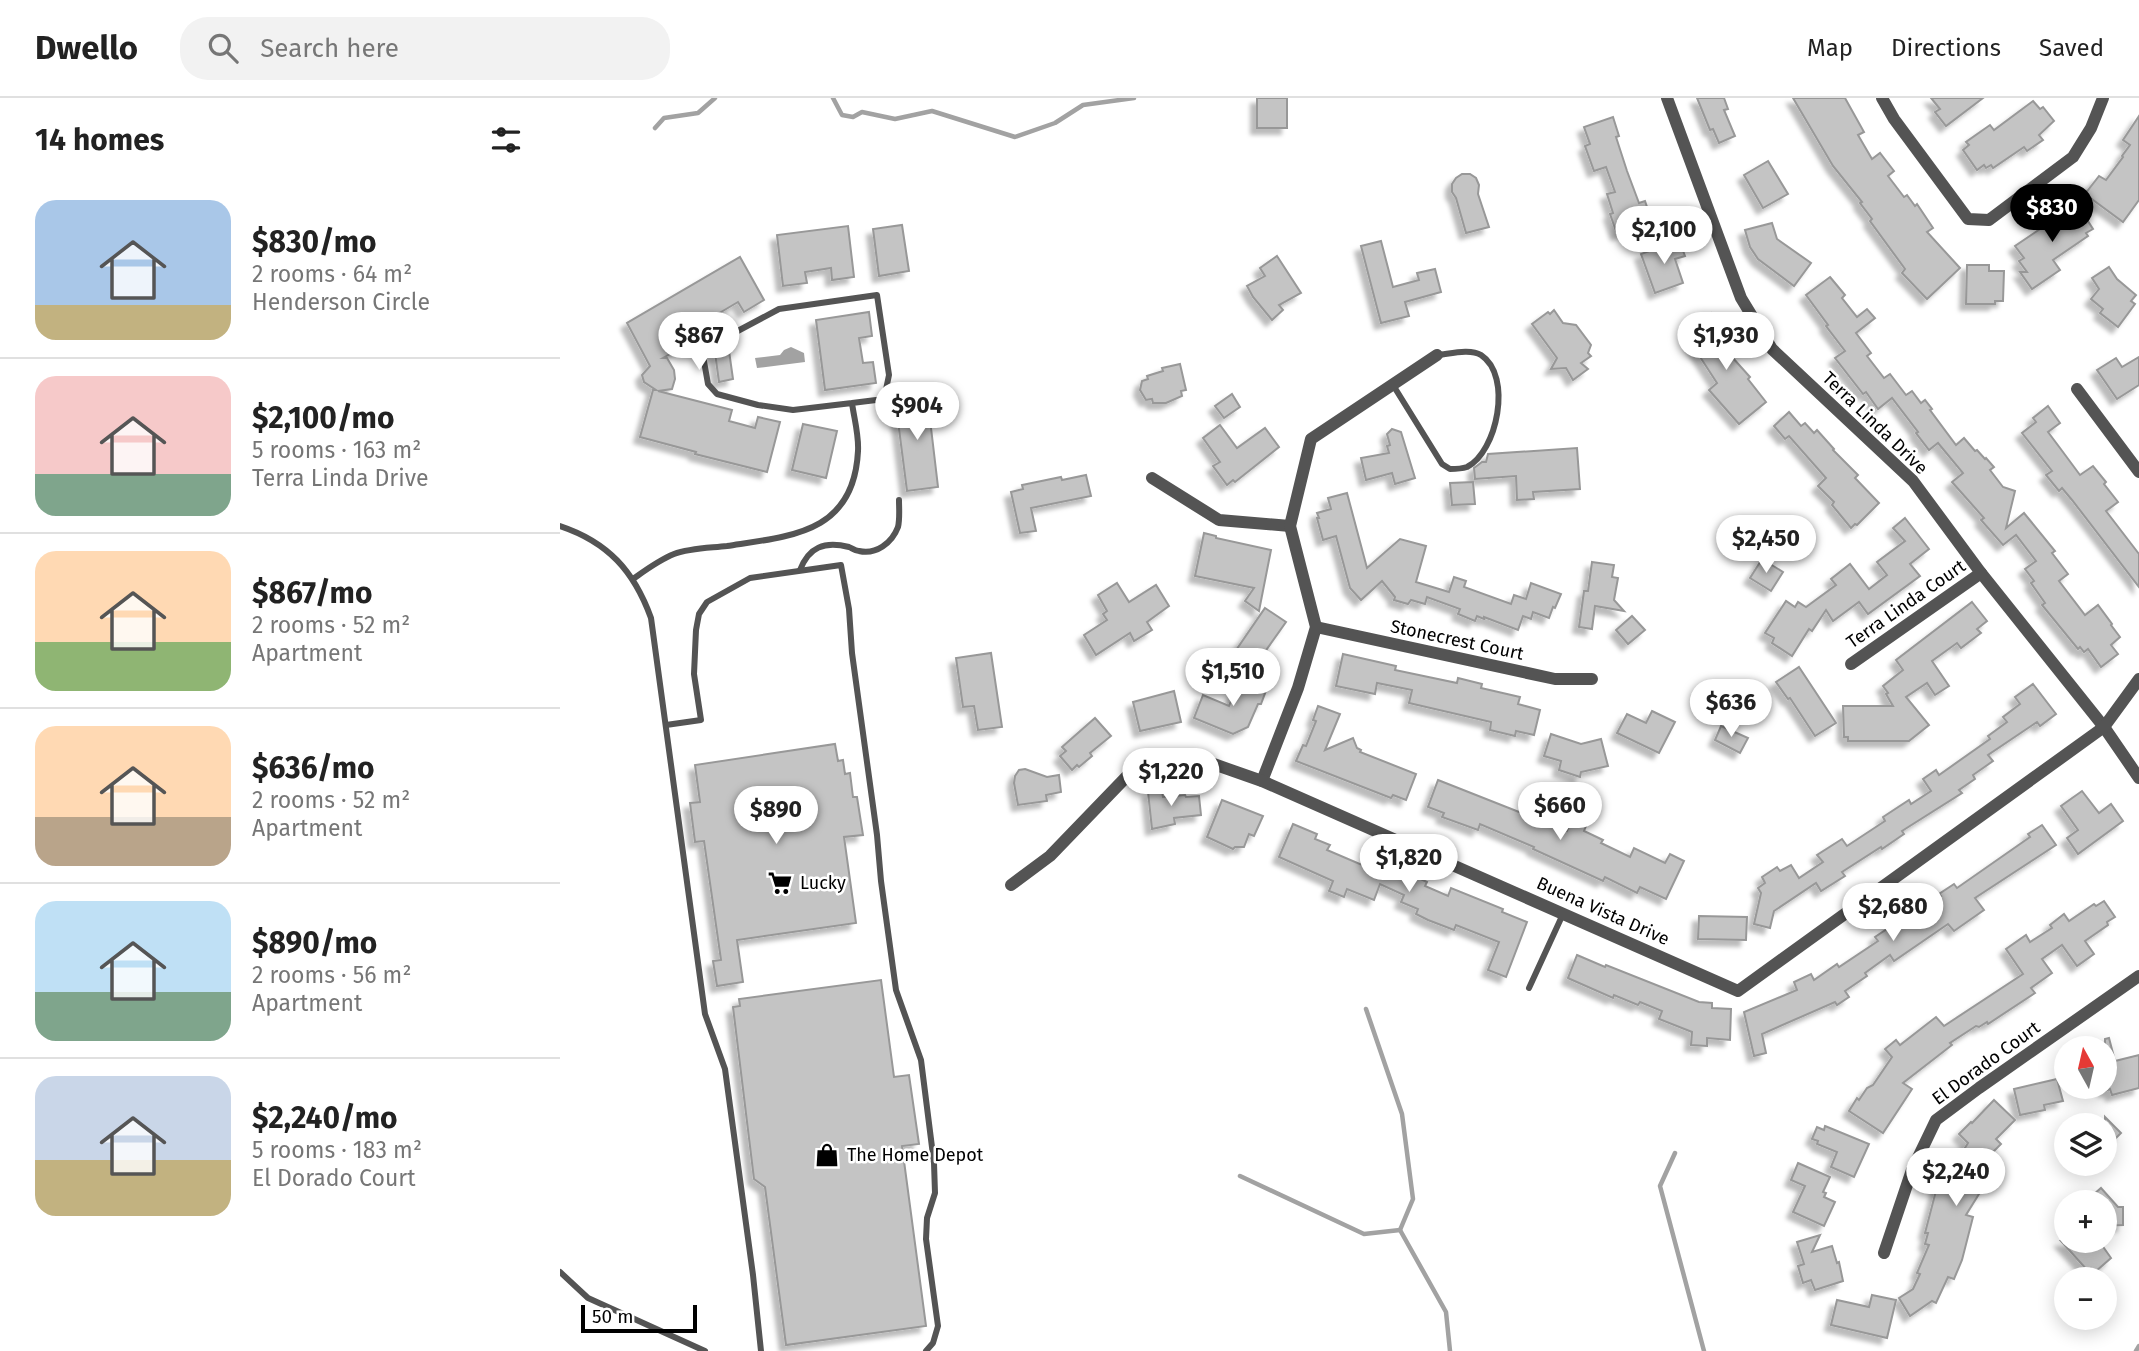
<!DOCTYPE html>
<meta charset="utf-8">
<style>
:root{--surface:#fff;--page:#f2f2f2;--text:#222;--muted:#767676;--line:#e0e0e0;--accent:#000}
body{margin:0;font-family:"Fira Sans",sans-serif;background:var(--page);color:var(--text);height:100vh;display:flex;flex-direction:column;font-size:26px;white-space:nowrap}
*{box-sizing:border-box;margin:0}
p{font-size:23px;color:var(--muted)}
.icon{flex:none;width:38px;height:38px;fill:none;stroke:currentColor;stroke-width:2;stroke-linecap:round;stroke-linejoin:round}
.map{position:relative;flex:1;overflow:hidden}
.side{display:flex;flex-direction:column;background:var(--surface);width:560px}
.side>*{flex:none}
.needle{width:46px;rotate:352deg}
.controls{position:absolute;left:1494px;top:938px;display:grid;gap:14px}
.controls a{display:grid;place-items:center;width:63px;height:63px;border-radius:50%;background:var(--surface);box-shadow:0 4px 18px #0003;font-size:35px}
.scale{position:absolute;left:21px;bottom:18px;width:116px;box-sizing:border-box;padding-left:7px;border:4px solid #000;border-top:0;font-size:19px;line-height:24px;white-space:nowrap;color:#000;-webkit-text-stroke:5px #fff;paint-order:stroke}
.price{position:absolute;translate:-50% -60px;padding:0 16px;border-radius:24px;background:#fff;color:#222;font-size:23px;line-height:46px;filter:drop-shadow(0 2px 4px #0008)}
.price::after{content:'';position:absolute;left:50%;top:42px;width:21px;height:16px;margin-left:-10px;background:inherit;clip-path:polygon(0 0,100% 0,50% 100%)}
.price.selected{background:var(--accent);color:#fff}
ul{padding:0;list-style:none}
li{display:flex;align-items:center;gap:21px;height:175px;padding:0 35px}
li+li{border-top:2px solid var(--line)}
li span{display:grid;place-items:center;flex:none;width:196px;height:140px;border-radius:21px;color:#555}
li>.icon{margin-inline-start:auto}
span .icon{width:84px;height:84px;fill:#fffc;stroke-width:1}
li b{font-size:30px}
h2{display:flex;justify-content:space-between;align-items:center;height:84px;padding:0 35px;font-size:30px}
header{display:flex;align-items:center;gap:42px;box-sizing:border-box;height:98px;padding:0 35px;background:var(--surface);border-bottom:2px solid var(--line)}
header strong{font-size:33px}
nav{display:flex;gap:38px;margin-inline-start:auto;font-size:24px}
.search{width:490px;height:63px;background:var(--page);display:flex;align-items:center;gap:18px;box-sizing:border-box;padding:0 24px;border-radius:28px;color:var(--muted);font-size:26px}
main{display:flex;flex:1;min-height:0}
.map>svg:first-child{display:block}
</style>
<header>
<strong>Dwello</strong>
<div class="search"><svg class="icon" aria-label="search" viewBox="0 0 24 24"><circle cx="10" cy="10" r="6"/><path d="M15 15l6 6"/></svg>Search here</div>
<nav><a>Map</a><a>Directions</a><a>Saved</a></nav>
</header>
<main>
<section class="side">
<h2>14 homes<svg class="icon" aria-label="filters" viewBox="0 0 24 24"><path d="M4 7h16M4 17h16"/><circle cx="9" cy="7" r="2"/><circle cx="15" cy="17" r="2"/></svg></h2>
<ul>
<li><span style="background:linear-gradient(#a9c7e8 75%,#c2b280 0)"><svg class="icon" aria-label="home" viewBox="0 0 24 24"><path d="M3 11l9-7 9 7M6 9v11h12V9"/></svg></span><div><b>$830/mo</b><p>2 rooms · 64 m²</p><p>Henderson Circle</p></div></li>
<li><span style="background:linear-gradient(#f6c9c9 70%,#7fa58c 0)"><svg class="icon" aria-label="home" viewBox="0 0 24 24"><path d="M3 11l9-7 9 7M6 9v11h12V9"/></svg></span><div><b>$2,100/mo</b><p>5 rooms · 163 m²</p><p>Terra Linda Drive</p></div></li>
<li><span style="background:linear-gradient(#ffd9b3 65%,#8fb573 0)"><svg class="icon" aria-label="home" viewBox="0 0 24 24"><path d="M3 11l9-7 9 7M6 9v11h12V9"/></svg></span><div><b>$867/mo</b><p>2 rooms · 52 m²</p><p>Apartment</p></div></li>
<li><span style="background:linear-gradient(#ffd9b3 65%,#b9a48a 0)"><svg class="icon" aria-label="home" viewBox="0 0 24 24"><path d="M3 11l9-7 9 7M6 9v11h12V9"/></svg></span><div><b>$636/mo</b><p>2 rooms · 52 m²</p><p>Apartment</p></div></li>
<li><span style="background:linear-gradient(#bfe0f5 65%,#7fa58c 0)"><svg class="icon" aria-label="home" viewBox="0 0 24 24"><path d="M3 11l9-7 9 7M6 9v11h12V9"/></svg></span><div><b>$890/mo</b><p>2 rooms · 56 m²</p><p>Apartment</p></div></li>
<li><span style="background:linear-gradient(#c9d6e8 60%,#c2b280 0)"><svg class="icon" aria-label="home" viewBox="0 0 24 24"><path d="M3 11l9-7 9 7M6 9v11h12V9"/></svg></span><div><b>$2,240/mo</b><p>5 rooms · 183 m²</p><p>El Dorado Court</p></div></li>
</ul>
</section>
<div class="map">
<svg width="1579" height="1253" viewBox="0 0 1579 1253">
<defs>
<filter id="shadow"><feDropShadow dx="-6" dy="6" stdDeviation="2" flood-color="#0004"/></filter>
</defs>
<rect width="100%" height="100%" fill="#fff"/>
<polygon fill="#a2a2a2" points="231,249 244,255 245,264 197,270 195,260 220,257 224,252"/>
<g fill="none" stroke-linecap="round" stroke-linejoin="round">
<g stroke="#a2a2a2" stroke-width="4.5">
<polyline points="273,0 282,17 293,19 302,14 335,21 372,13 455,39 495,25 523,7 574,0"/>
<polyline points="95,30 104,20 138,15 155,0"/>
<polyline points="806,911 842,1016 853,1101 840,1132"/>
<polyline points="1115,1055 1100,1088 1144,1253"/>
<polyline points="680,1078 804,1136 840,1132 886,1214 890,1253"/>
<polyline points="1576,1253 1579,1248"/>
</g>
</g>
<g fill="#c4c4c4" stroke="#989898" stroke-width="2" filter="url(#shadow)">
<rect x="697" y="0" width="30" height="30"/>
<polygon points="1137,0 1164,0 1168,11 1164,12 1175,38 1159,45 1153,31 1150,32"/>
<polygon points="1233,0 1285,0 1304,34 1298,37 1312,61 1320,55 1334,73 1328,78 1344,99 1347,97 1355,108 1357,106 1373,130 1367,134 1400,170 1367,201 1342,175 1345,171 1310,123 1312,121 1300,105 1302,104 1273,68"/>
<polygon points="1371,0 1423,0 1386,28 1375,14 1380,11"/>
<polygon points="1473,3 1480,11 1483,9 1494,23 1479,37 1483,42 1467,53 1464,49 1433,70 1431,67 1426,70 1424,67 1417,72 1403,52 1409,47 1406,44 1430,27 1434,32"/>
<polygon points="1579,18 1579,102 1563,124 1525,96 1539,78 1546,82 1563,59 1562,58 1570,47 1563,42"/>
<polygon points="1053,19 1059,38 1056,39 1067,73 1079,105 1085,103 1092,124 1057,136 1050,116 1053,115 1047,96 1055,94 1046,69 1034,73 1025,48 1030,46 1024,29"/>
<polygon points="1208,63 1228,96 1203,110 1184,77"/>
<polygon points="902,76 910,76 916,80 919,87 918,96 929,129 906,135 896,100 892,94 892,86 896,80"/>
<polygon points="1517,106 1533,131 1526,135 1528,138 1493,162 1500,172 1472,191 1460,174 1467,174 1459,163 1464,160 1455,148 1486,127 1483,123 1502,111 1505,115"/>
<polygon points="1212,125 1217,141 1251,165 1234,188 1198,161 1190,149 1185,132"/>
<polygon points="342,127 349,173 319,178 313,131"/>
<polygon points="288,128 294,179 272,182 271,170 245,174 247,185 223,188 217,137"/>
<polygon points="1119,142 1125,158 1115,161 1123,185 1095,195 1081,156"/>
<polygon points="821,143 833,189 859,182 857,175 875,171 881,194 845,204 849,218 821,225 801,148"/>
<polygon points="717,158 741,195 719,207 723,212 712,222 693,199 687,188 705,178 700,170"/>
<polygon points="180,159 204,202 184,214 178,204 156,217 162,227 103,260 107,260 114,272 115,281 112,291 98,293 172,312 169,323 195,330 198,319 220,324 207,374 135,356 136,354 80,339 93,292 96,292 84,284 82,277 90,268 67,225"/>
<polygon points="1407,167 1429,167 1429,173 1444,173 1443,203 1435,203 1435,206 1406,206"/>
<polygon points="1549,169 1557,181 1576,197 1571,203 1575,206 1558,229 1540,215 1543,211 1531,201 1539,191 1532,180"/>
<polygon points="1270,179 1285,197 1282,200 1297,219 1307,211 1315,220 1296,235 1311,255 1307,258 1324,280 1330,276 1346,297 1352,293 1361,305 1365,302 1372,311 1370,312 1396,347 1404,340 1415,353 1417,352 1425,361 1426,360 1434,369 1430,372 1443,389 1455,393 1446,430 1464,415 1495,453 1492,455 1508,476 1499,483 1525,517 1538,507 1552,526 1551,527 1560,539 1551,547 1558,556 1541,569 1528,551 1524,554 1520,549 1518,551 1482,507 1485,505 1471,485 1474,483 1465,471 1476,463 1456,437 1443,447 1421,422 1424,420 1392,384 1403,375 1378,345 1369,352 1356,335 1358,334 1332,300 1318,311 1306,294 1303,296 1275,260 1285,253 1266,228 1268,227 1246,197"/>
<polygon points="994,212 1003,225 1016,227 1031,247 1028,255 1031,258 1021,265 1028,271 1013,282 1006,270 991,271 997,260 972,226 988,214 990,216"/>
<polygon points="309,214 312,238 299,240 303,265 313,264 316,285 265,292 256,222"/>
<polygon points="1151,215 1160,229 1157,231 1174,258 1172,259 1190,279 1188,281 1206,304 1179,326 1149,292 1157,285 1131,245 1143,238 1135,225"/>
<polygon points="169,253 173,281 159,284 155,255"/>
<polygon points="1579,259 1579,287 1557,301 1537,272 1556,260 1562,269"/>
<polygon points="620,266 626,292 621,293 622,298 606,305 593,305 592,301 586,302 580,292 582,283 588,281 587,278 603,273 602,270"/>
<polygon points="367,296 378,389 347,393 335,300"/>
<polygon points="672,296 680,309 664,320 655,308"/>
<polygon points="1488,308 1500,325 1488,334 1500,350 1520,377 1533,368 1546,384 1544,386 1558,404 1546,413 1579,456 1579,489 1512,402 1502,390 1499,393 1486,377 1492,373 1462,335 1476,324 1473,320"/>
<polygon points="1229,314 1241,328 1245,325 1254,335 1257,332 1274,351 1273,352 1298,377 1295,380 1319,405 1297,427 1295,426 1291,430 1272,407 1274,404 1258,388 1266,380 1229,338 1225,341 1214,328"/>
<polygon points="243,326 277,333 266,380 232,372"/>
<polygon points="660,327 677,350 705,330 719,349 675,384 673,382 667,387 653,368 660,364 643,340"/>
<polygon points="832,331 841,334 855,380 835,386 832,375 806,382 801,360 829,355 827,348 830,347 827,336"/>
<polygon points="1017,350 1020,391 973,394 974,401 957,402 956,378 915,381 914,370 922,364 926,364 928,356"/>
<polygon points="526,377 531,398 471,410 476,433 460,435 451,394 463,391 462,387 501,379 502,382"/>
<polygon points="913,384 915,406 892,407 890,385"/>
<polygon points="787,395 807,470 840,441 866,448 856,484 889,494 894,479 906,483 904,489 951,506 954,497 966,501 971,485 1001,496 995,510 993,509 989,520 973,514 971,521 963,518 958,532 924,519 924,521 917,518 915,523 898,516 900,511 867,499 865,506 851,502 848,506 834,502 835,499 822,483 801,502 790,490 776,438 763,442 757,420 759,420 757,415 771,411 768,400"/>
<polygon points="1345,420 1369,451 1350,466 1360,478 1308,516 1299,504 1273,523 1266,512 1252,533 1249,531 1232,558 1212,545 1214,540 1205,535 1226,503 1235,509 1238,504 1246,509 1276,487 1271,481 1290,466 1309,491 1327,477 1317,464 1345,443 1333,430"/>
<polygon points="644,435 656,438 656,440 711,452 699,513 685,503 694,490 635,478"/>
<polygon points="1202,461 1223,474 1211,493 1190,480"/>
<polygon points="1032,464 1054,467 1052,479 1058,480 1054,502 1064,513 1035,508 1032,531 1019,529 1024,493 1028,493"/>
<polygon points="557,485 569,504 596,487 609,508 587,524 592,532 574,543 570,535 536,557 524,537 547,522 543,516 547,513 538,497"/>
<polygon points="1412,504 1427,523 1417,531 1421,535 1401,550 1397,545 1372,563 1389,588 1375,597 1367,585 1346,599 1369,627 1349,643 1288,643 1288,639 1284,639 1283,608 1333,608 1326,596 1328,595 1323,588 1343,572 1336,562"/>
<polygon points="705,510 726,524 692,572 672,558"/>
<polygon points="1072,518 1085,532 1068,546 1056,532"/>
<polygon points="431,555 442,629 418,632 414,608 403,609 396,560"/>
<polygon points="783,556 836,568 835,572 897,585 898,580 922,586 921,590 960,599 958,606 980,612 974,637 956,633 955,638 930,632 931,624 849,605 852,592 817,585 815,596 776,588"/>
<polygon points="1239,569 1276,625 1255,638 1230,600 1228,601 1216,584"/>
<polygon points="681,579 707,590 701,606 698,606 688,629 673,636 634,620 643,597 669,608"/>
<polygon points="1473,586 1496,616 1480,628 1477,624 1428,657 1433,663 1413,677 1415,681 1399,692 1402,695 1342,733 1344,736 1322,751 1321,749 1282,774 1285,778 1261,793 1256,785 1214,813 1210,830 1194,826 1201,795 1198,790 1205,785 1202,779 1217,769 1220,773 1231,767 1239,780 1263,764 1257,757 1282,741 1287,748 1325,723 1323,719 1349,702 1351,706 1371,693 1363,681 1376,672 1379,677 1430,641 1428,638 1447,624 1443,619 1460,606 1455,599"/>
<polygon points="614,593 621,624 580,633 573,604"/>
<polygon points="758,608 780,616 765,652 793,640 797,650 801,652 800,654 856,676 846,702 833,697 831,700 736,663 743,647 746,648 756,623 753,622"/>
<polygon points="1092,613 1115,624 1099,655 1057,635 1067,616 1086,625"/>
<polygon points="535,620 551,638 530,655 532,658 519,669 517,667 512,672 500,658 506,653 502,649"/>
<polygon points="1161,628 1188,640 1180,655 1155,642"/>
<polygon points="991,636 1021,646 1041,641 1048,668 1021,674 1020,679 999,672 1001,663 984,658"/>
<polygon points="275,646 278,663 283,662 285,676 290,675 293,699 297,699 303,737 284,739 296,825 177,842 183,884 157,888 153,863 161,862 144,743 135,744 130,705 140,704 135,667"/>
<polygon points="465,671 487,679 499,677 501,694 486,697 487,703 458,707 454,685 455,678 459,672"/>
<polygon points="878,682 1007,733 1012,721 1026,728 1024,733 1043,742 1041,745 1070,759 1074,750 1105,765 1110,756 1124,763 1106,801 1080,789 1077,795 1045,779 1043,783 973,751 974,749 920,726 918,732 882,719 884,715 868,709"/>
<polygon points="602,693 603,699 625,697 626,699 639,698 641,717 614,720 615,726 592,731 588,694"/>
<polygon points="1522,693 1539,715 1551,706 1563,723 1518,756 1507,740 1518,732 1501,708"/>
<polygon points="662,702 703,718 694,738 689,736 684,749 675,749 673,751 647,739"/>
<polygon points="733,726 757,736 755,741 770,747 767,752 816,773 821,762 867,784 865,788 888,798 891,790 943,811 942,814 967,824 946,879 928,872 939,844 896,827 894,832 868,822 856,816 858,811 841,804 844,797 820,786 814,802 787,791 784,799 769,793 773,783 719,759"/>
<polygon points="1482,727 1496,747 1415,800 1424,812 1394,833 1388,826 1334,863 1330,857 1305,875 1307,878 1285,893 1289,899 1277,907 1275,904 1202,936 1206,955 1194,958 1184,914 1237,892 1234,884 1251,876 1254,882 1277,866 1279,869 1318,843 1315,839 1333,827 1334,829 1381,798 1379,796 1394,786 1397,790 1470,739 1468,736"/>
<polygon points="1544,803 1555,819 1547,824 1548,827 1525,843 1534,856 1517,868 1502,847 1482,861 1492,875 1471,890 1475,895 1428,926 1427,924 1419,929 1416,928 1390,945 1392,947 1343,985 1352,991 1323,1035 1289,1013 1297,1000 1299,1002 1307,990 1313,987 1332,959 1325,951 1336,942 1340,947 1376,919 1384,928 1463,876 1446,851 1466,837 1470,844 1492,830 1490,827 1504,816 1509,823 1534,806 1536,808"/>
<polygon points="1139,818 1187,819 1186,842 1138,841"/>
<polygon points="1017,857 1045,869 1046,867 1139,904 1152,905 1152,910 1171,911 1170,942 1147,940 1147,948 1131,947 1132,934 1099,921 1102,913 1080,904 1078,907 1054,897 1053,900 1010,881 1008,880"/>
<polygon points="321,882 334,979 349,977 359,1046 342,1048 366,1228 226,1247 205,1089 194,1081 173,909 180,908 179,901"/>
<polygon points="1549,940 1555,963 1579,957 1579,990 1552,997 1550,991 1545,993 1545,941"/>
<polygon points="1497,981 1503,1003 1484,1007 1485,1012 1460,1017 1454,991"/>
<polygon points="1434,1002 1455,1022 1436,1041 1441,1046 1420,1067 1432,1075 1406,1117 1413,1119 1402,1162 1394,1181 1388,1179 1376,1205 1372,1203 1350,1218 1339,1200 1353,1191 1360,1176 1357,1175 1369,1147 1365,1146 1368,1135 1365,1135 1377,1089 1372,1085 1381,1071 1389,1076 1408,1045 1399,1036 1411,1024 1412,1025"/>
<polygon points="1545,1019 1561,1035 1545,1051"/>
<polygon points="1265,1028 1309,1046 1294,1079 1271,1069 1277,1054 1257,1046 1258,1043 1252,1041 1257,1029 1264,1032"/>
<polygon points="1238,1065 1270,1079 1263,1094 1266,1095 1264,1099 1275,1104 1264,1128 1233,1114 1245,1088 1231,1082"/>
<polygon points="1541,1090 1558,1109 1563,1109 1563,1127 1545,1128 1545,1104 1525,1104"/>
<polygon points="1260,1137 1252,1154 1272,1148 1277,1165 1279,1164 1283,1183 1255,1192 1251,1182 1243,1185 1238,1168 1244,1166 1237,1144"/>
<polygon points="1501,1143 1539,1143 1551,1160 1535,1174 1531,1170 1528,1173"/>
<polygon points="1312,1197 1336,1202 1327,1240 1271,1227 1277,1202 1309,1209"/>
</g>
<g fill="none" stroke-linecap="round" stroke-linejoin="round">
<g stroke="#545454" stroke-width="6">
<path d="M833,287l49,79 8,5c6,0 11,0 17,-2 30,-15 46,-91 14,-112 -11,-7 -32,-1 -44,0"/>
<path d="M0,428c48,16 74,45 91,92l54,396 20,55 28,206 8,76"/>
<path d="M240,472c9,-23 24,-29 49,-23 3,1 6,4 10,4 17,4 33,-8 39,-24 2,-8 1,-19 1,-27"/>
<path d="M73,481c14,-10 26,-19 41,-25 16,-6 36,-6 53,-8 65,-10 127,-13 131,-95 1,-16 -4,-33 -6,-48l32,-4 5,-24 -12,-80 -98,14 -77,41 6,34 9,10 41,11 35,5 59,-7"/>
<polyline points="106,627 141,622 134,576 136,532 139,516 147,504 190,480 281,467 289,511 292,555 317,737 321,783 336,892 361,962 374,1065 375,1095 367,1120 366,1141 378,1228 373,1245 366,1253"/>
<polyline points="969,890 1003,816"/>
<polyline points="0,1174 28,1200 145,1253"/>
</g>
<g stroke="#545454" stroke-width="12">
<polyline points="1107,0 1181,200 1212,251 1353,383 1421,475 1544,629 1579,680"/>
<polyline points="1322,0 1334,21 1408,121 1429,122 1513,59 1531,30 1543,0"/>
<polyline points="1517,291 1579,374"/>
<polyline points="592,380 659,422 730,428"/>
<polyline points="756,529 995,581 1032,581"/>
<polyline points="1291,566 1421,475"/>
<polyline points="702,683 738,590 756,529 730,428 751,341 877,257"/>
<polyline points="451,787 490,758 572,673 607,662 648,664 702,683 1178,893 1544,629 1579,581"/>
<polyline points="1324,1155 1352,1072 1376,1022 1419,990 1579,878"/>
</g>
</g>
<defs>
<g id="supermarket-bare" transform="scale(1.89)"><path d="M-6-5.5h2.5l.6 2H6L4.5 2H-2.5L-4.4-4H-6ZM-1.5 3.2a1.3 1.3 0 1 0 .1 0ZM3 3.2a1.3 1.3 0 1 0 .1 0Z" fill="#000" stroke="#fff" stroke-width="2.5" paint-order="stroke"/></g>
<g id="shop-bare" transform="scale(1.89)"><path d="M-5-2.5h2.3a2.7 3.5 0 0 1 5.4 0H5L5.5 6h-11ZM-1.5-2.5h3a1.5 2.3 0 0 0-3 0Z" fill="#000" stroke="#fff" stroke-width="2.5" paint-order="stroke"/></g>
</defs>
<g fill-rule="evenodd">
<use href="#supermarket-bare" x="220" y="785"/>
<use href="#shop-bare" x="267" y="1057"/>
</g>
<g text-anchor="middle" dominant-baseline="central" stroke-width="5" stroke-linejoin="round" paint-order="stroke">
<g font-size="18" fill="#000" stroke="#fff">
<text transform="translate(1315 325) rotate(44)">Terra Linda Drive</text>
<text transform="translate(1346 506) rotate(-35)">Terra Linda Court</text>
<text transform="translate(897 542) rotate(12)">Stonecrest Court</text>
<text transform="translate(1043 813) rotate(24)">Buena Vista Drive</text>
<text transform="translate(1426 965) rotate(-36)">El Dorado Court</text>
</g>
<g font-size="18" fill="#000" stroke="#fff" text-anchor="start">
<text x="240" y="785">Lucky</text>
<text x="287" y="1057">The Home Depot</text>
</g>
</g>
</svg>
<div class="controls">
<a><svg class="needle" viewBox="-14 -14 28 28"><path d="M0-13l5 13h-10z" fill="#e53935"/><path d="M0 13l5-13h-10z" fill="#767676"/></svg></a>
<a><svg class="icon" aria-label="layers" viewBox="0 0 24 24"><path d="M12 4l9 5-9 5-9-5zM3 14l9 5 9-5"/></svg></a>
<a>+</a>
<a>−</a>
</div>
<div class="scale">50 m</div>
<b class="price selected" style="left:1492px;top:146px">$830</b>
<b class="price" style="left:1104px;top:168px">$2,100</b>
<b class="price" style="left:139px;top:274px">$867</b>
<b class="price" style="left:1166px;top:274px">$1,930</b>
<b class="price" style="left:357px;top:344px">$904</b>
<b class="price" style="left:1206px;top:477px">$2,450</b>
<b class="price" style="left:673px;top:610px">$1,510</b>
<b class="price" style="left:1171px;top:641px">$636</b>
<b class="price" style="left:611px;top:710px">$1,220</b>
<b class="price" style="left:1000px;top:744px">$660</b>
<b class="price" style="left:216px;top:748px">$890</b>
<b class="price" style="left:849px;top:796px">$1,820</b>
<b class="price" style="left:1333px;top:845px">$2,680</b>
<b class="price" style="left:1396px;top:1110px">$2,240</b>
</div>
</main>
